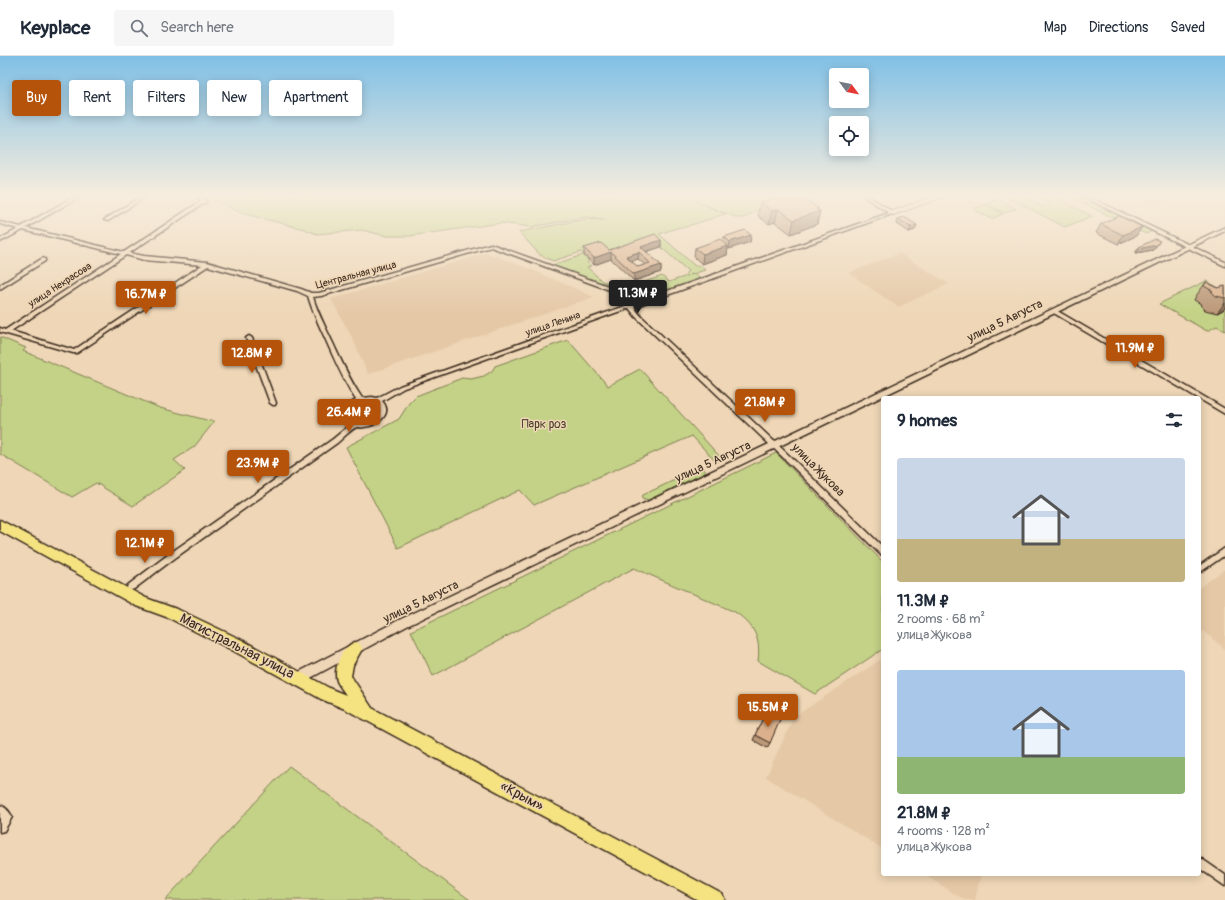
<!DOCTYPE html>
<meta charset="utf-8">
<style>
:root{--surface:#fff;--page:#f6f6f7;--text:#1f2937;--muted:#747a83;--line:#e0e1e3;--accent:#b45309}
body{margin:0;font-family:Pangolin,sans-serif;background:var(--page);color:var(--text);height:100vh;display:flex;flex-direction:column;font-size:15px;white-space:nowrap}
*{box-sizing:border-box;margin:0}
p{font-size:13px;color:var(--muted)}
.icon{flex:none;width:22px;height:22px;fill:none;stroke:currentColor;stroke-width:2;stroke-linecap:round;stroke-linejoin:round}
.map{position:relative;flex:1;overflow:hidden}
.panel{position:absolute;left:881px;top:340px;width:320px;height:480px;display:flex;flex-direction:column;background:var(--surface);border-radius:4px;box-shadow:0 2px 10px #0003}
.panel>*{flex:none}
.guide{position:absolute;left:12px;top:24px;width:380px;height:36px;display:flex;gap:8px}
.needle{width:26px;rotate:122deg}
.controls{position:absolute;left:829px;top:12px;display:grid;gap:8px}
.controls a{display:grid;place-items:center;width:40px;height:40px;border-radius:4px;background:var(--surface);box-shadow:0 2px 10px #0003;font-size:20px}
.price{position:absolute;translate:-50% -34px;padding:0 9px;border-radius:4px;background:var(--accent);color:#fff;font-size:13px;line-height:26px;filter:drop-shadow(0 1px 2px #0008)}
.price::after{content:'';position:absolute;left:50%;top:24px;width:12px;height:9px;margin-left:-6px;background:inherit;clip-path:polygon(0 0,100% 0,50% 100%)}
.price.on{background:#222;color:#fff}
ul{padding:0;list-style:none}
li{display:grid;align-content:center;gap:8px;height:212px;padding:0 16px}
li span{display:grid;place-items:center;height:124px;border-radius:4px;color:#555}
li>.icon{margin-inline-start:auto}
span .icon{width:72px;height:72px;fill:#fffc;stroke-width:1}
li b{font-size:17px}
h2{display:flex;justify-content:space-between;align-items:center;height:48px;padding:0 16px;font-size:17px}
.pill{padding:0 14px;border-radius:4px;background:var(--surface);box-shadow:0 2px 10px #0003;font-size:14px;line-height:36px}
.pill.on{background:var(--accent);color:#fff}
header{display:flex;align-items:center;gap:24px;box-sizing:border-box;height:56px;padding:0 20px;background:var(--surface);border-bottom:1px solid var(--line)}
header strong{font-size:19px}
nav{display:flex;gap:22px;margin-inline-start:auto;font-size:14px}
.search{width:280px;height:36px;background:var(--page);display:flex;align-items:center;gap:10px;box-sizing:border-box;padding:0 14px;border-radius:4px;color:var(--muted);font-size:15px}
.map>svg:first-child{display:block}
</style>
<header>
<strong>Keyplace</strong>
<div class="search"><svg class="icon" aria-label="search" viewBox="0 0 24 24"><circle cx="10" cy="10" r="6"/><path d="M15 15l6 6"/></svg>Search here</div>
<nav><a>Map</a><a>Directions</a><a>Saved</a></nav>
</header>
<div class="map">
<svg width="1225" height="844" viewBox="0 0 1225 844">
<rect width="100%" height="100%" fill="#eed6b6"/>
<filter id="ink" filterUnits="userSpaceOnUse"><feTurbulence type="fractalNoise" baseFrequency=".025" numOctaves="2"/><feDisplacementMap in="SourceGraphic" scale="8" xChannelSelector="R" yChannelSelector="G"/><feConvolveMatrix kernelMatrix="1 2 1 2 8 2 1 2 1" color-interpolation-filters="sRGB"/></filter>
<g filter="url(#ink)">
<g fill="#e5c8a6">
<polygon points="1133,140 1176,140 1154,150"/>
<polygon points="486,197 491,198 535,215 594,241 368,318 352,281 331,243"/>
<polygon points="899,197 949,228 898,251 849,217"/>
<polygon points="1225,513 1225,593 1199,572 1199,532"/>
<polygon points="883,602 883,793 766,721 794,661"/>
<polygon points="923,818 981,818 975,844 965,844"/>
</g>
<g fill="#c3d286" stroke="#7f7e52">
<polygon points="207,140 783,140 744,162 738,162 695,145 725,158 682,172 680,171 659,178 695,210 699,209 705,214 690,219 695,218 702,223 648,242 632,240 549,210 583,199 589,205 587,206 591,210 587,211 602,225 627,233 632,230 662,220 669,226 687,220 685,218 688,215 654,185 609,201 601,193 584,199 581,196 553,205 540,199 519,176 586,163 604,164 586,161 531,171 501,167 409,180 387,180 362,174 317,178 304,173 241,157"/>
<polygon points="1005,140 1025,140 1042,151 1050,147 1033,140 1051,140 1092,160 1065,171"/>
<polygon points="1069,140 1079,140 1152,175 1146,178"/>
<polygon points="998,143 1016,153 1005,157 987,148"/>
<polygon points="985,148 1003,158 991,163 973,153"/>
<polygon points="1206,225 1225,235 1225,275 1217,270 1207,275 1159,248"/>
<polygon points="0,281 26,292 23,295 160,352 214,366 194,391 174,404 185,414 133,450 96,427 72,441 0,398"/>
<polygon points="568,284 608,330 640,313 722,403 716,406 692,380 534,449 520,434 398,492 346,391 399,363 409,347 416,340 462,322 471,323 484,320 492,315 495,310"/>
<path d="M368,347l8,3 2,3 -2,7c-8,5 -17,8 -24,1l1,-7 6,-5z"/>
<path d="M776,397l107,109v87l-68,45 -57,-33c3,-23 -4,-36 -23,-49l-101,-44 -201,108 -22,-45z"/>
<polygon points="700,412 705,414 705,417 648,444 642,442 643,439"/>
<polygon points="289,710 470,844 165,844"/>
</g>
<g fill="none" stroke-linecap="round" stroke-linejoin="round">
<g stroke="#3b2a1e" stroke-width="6">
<polyline id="pedestrian" points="893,157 940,140"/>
</g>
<g stroke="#3b2a1e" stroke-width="3">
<g id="minor">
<polygon points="7,140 14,140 7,142"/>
<path d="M75,140h6l-55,32 98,24 77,-51 -4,-5h5l4,5v1l-77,51 15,3 63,6 94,27 10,4h8l172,-49 139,50 3,9 256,-90 -26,-17h5l27,17 -261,94 6,8 155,146 88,86v8l-3,-1 -89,-89 -155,-148 -7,-9 -225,80 -22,13c12,13 -5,25 -18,26 -2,1 -4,0 -7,0 -5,1 -15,12 -20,16l-162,115 -41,31 -3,1 -3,-1 -1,-2 1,-2 41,-31 164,-115 17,-14c-12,-8 -4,-20 6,-25 -13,-20 -22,-42 -32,-64 -6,-13 -12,-26 -16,-40l-11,-5 -89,-25 -131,87h-4l-73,-21v-4l5,2 116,-76 -98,-24 -23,12v-3l18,-10 -18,-5v-2l21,5zM491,191l135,49 2,9 -228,81 -23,12 -5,-1 -10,1c-13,-19 -22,-40 -32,-61 -6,-13 -13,-26 -17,-40l8,-1zM126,199l18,5 58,5 -128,85 -63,-19zM371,345c24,10 -6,28 -19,19 -7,-13 10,-17 19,-19z"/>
<polygon points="142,140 147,140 108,165 104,164"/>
<polygon points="1081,140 1087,140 1225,206 1225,210"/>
<polygon points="43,202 45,203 45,205 0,233 0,229"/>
<polygon points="1054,253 1225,353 1225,358 1052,256 1052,254"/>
<polygon points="249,280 252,282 276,347 275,349 273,349 270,347 246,282"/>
<polygon points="1225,492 1225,499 1199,517 1199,510"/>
<path d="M0,749c5,2 10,7 12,12l-8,14 -4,1z"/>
<polygon points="1199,801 1225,819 1225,830 1199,812"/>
</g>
</g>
<g stroke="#3b2a1e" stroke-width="3">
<polygon id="tertiary" points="1225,171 1225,175 407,570 303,626 299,627 295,626 293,622 295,618 399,564"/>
</g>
<g stroke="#3b2a1e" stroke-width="3">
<path id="trunk" d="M0,464l146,78 33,12 63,30 89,49 15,6c-3,-5 -7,-9 -9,-14 -4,-13 5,-34 18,-39l5,2 2,5 -9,16 -2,11 21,32 350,186 3,6h-27l-353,-191 -24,-10 -89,-49 -63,-32 -33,-12 -136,-75z"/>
</g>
<use href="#pedestrian" stroke="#eed6b6" stroke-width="4"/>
<use href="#minor" fill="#eed6b6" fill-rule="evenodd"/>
<use href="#tertiary" fill="#eed6b6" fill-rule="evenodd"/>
<use href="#trunk" fill="#f5e382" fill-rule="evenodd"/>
</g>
<g fill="#bb9878" stroke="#3b2a1e" fill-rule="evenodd">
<polygon points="760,147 818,154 820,155 817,168 791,178 775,166 769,168 758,160"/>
<polygon points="898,163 915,174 909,176 897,168"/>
<polygon points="1101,168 1142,171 1136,180 1118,188 1096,177"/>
<polygon points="751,179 750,186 729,193 728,192 727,199 702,208 694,201 695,192 723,186 724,181"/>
<path d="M661,184v7l-15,5 15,13v7l-27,9 -23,-22 -17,6 -10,-10v-7l25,2zM638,203l7,6 -7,2 -6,-6z"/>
<polygon points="1156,190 1153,194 1136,197 1136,195 1139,191"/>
<polygon points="1206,226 1218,232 1225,230 1225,252 1223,254 1217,257 1205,254 1200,249 1201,248 1194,244 1196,240"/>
<polygon points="766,656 770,687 767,692 753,684"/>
</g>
<g fill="#997c62" stroke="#3b2a1e">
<polygon points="818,152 818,156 820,155 817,168 791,178 794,164"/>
<polygon points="778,153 775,166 769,168 772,155"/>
<polygon points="917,169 915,174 909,176 911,171"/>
<polygon points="1142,171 1136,180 1118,188 1123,179"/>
<polygon points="751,179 750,186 729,193 730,186"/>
<polygon points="661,184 661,191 641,197 641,191"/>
<polygon points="1160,185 1153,194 1136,197 1139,193"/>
<polygon points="728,190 727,199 702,208 703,198"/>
<polygon points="611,196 611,203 594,209 594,202"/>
<polygon points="639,196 638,203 626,207 626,200"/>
<polygon points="661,209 661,216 634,225 634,218"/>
<polygon points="1225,247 1225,252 1223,254 1217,257"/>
</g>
<g fill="#dab18c" stroke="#3b2a1e" fill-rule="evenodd">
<polygon points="781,140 801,140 818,152 816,153 820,155 794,164 778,153 772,155 760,147"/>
<polygon points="1119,160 1142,171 1123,179 1101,168"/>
<polygon points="904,161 917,169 911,171 898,163"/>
<polygon points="745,174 751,179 730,186 724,181"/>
<path d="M655,178l6,6 -20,7 20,18 -27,9 -23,-22 -17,6 -10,-10 17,-5 8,7zM639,196l11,11 -12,4 -12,-11z"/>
<polygon points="720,183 728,190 703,198 695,192"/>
<polygon points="1155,183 1160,185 1156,189 1139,193 1139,191"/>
<polygon points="1206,226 1218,232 1225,230 1225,242 1216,240 1211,235 1213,235 1204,230"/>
<polygon points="766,656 780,664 770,687 755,679"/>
</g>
</g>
<linearGradient id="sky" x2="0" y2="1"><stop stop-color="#80c0e6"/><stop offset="0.54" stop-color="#f7edde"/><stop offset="1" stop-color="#f7edde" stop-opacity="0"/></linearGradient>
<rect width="1225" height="258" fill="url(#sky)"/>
<g text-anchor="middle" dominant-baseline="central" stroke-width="3" stroke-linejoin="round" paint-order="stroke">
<g font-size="10" fill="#3b2a1e" stroke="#eed6b6">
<text transform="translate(356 219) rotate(-15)">Центральная улица</text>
<text transform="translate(60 229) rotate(-33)">улица Некрасова</text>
<text transform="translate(553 268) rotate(-19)">улица Ленина</text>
</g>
<g font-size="12" fill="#3b2a1e" stroke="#eed6b6">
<text transform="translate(1005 265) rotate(-26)">улица 5 Августа</text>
<text transform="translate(713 406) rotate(-25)">улица 5 Августа</text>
<text transform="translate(818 414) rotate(45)">улица Жукова</text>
<text transform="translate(421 546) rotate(-26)">улица 5 Августа</text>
</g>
<g font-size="12" fill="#4f432e" stroke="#eed6b6">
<text x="544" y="368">Парк роз</text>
</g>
<g font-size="14" fill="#3b2a1e" stroke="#eed6b6">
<text transform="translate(237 590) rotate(27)">Магистральная улица</text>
<text transform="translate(522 740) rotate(28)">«Крым»</text>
</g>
</g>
</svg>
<div class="controls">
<a><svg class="needle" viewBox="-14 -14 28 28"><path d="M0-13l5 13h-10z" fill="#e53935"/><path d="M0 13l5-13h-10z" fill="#747a83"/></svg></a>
<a><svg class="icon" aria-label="locate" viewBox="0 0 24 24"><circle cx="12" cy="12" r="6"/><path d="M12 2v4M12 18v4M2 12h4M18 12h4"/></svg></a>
</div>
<b class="price on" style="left:638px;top:258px">11.3M ₽</b>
<b class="price" style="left:146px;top:259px">16.7M ₽</b>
<b class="price" style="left:1135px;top:313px">11.9M ₽</b>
<b class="price" style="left:252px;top:318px">12.8M ₽</b>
<b class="price" style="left:765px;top:367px">21.8M ₽</b>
<b class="price" style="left:349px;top:377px">26.4M ₽</b>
<b class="price" style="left:258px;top:428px">23.9M ₽</b>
<b class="price" style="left:145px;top:508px">12.1M ₽</b>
<b class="price" style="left:768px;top:672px">15.5M ₽</b>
<div class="guide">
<a class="pill on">Buy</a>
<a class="pill">Rent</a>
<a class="pill">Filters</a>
<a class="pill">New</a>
<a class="pill">Apartment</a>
</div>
<section class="panel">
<h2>9 homes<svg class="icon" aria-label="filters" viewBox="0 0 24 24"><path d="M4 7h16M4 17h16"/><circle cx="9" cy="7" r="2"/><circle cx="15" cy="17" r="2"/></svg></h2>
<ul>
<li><span style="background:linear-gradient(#c9d6e8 65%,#c2b280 0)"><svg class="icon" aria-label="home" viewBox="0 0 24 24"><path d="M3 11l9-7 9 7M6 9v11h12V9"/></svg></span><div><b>11.3M ₽</b><p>2 rooms · 68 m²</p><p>улица Жукова</p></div></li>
<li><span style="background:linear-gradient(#a9c7e8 70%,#8fb573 0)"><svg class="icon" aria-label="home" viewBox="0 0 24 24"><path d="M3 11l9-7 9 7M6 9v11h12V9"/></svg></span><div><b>21.8M ₽</b><p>4 rooms · 128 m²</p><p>улица Жукова</p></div></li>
</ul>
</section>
</div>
